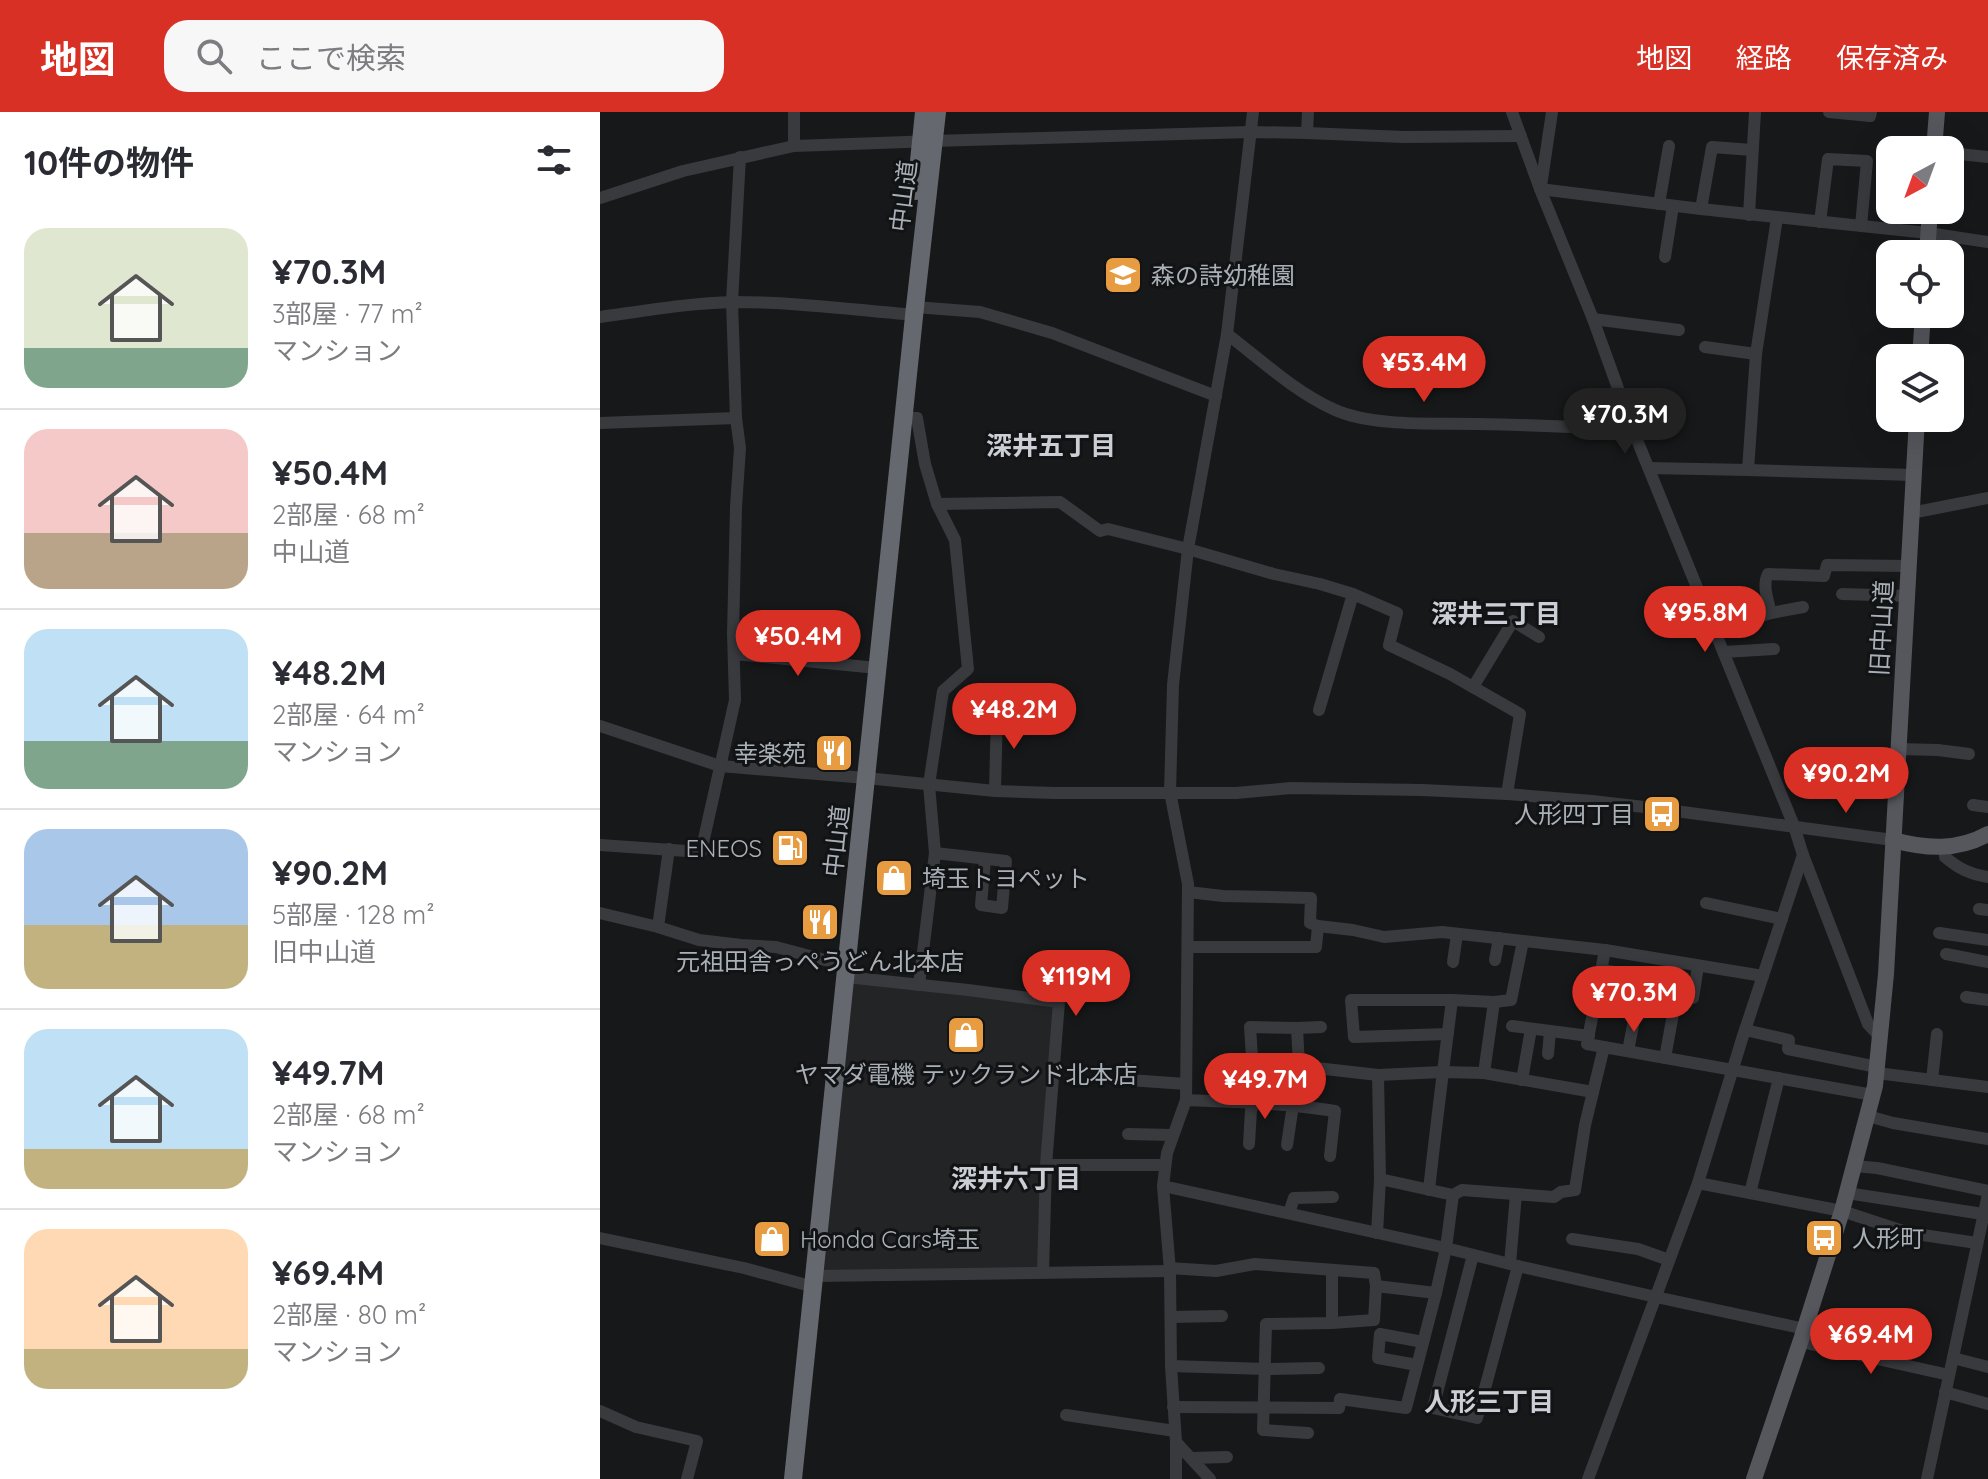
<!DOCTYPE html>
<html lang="ja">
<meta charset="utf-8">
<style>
:root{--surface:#fff;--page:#f7f7f7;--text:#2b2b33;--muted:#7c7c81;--line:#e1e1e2;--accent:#d93025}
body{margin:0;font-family:Quicksand,"Noto Sans JP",sans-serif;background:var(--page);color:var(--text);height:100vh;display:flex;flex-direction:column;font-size:30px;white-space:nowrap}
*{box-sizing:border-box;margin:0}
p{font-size:26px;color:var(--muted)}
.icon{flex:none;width:44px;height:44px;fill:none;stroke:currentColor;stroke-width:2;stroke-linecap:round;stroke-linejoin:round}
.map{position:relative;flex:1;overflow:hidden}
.side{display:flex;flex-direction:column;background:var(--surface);width:600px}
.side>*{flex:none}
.needle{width:52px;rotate:221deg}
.tools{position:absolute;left:1276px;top:24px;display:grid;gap:16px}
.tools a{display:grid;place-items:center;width:88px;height:88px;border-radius:16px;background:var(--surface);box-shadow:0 8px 32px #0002;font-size:40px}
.price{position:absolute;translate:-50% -68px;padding:0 18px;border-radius:28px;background:var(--accent);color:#fff;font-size:26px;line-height:52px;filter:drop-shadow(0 2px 4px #0008)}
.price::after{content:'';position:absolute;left:50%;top:48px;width:24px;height:18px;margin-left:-12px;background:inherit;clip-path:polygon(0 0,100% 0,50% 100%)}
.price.selected{background:#222;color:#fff}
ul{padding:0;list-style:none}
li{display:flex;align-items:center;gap:24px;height:200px;padding:0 24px}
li+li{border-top:2px solid var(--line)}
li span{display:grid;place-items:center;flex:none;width:224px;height:160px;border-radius:24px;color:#555}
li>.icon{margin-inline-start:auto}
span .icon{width:96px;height:96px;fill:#fffc;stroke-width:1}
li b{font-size:34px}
h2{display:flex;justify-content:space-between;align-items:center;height:96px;padding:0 24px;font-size:34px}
header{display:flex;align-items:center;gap:48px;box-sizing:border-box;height:112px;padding:0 40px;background:var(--accent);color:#fff}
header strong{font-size:38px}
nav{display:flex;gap:44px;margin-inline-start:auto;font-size:28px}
.search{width:560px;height:72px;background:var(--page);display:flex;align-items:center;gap:20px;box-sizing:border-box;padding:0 28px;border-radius:24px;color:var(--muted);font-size:30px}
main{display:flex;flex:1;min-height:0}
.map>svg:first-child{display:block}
</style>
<header>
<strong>地図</strong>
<div class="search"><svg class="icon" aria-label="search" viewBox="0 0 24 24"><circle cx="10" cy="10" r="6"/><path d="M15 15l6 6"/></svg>ここで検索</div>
<nav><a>地図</a><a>経路</a><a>保存済み</a></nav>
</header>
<main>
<section class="side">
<h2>10件の物件<svg class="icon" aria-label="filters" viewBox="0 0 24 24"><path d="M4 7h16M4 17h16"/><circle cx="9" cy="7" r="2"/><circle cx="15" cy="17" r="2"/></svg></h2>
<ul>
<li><span style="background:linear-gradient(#dfe7d0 75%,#7fa58c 0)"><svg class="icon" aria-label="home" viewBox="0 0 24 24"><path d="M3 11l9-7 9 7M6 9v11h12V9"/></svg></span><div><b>¥70.3M</b><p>3部屋 · 77 m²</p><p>マンション</p></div></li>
<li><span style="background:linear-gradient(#f6c9c9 65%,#b9a48a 0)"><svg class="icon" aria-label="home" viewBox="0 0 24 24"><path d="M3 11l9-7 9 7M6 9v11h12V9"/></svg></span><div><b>¥50.4M</b><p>2部屋 · 68 m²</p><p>中山道</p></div></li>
<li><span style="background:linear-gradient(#bfe0f5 70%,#7fa58c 0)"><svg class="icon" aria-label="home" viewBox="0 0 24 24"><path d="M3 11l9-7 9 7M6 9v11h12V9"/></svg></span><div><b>¥48.2M</b><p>2部屋 · 64 m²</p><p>マンション</p></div></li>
<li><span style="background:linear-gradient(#a9c7e8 60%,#c2b280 0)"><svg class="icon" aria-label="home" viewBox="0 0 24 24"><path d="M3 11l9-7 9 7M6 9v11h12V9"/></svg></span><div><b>¥90.2M</b><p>5部屋 · 128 m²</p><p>旧中山道</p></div></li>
<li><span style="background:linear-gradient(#bfe0f5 75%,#c2b280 0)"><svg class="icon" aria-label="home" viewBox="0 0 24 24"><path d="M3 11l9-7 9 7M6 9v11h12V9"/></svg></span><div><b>¥49.7M</b><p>2部屋 · 68 m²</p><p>マンション</p></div></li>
<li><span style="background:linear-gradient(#ffd9b3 75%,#c2b280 0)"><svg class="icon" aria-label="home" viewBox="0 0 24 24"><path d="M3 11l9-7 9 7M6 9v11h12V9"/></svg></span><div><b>¥69.4M</b><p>2部屋 · 80 m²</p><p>マンション</p></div></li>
</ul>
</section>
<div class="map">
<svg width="1388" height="1367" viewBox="0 0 1388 1367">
<rect width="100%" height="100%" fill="#171819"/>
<polygon fill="#232426" points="246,865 459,890 443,1160 215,1164"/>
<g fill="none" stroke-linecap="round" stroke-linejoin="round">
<g stroke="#393a3e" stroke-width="12">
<polyline points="912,0 940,77 993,207 1033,318 1194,714 1203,743 1268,912 1280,925"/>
<polyline points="1229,0 1270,4 1271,0"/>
<polyline points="707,21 708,0"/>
<polyline points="194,34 194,0"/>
<polyline points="1350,41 1388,45"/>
<polyline points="941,74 952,0"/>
<polyline points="940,77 1101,97 1328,121 1388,130"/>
<polyline points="0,86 83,59 194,34 334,29 650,20 707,21 804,25 921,24"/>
<polyline points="1059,92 1069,34"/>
<polyline points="1101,97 1112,35 1152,38"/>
<polyline points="1149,103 1155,0"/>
<polyline points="1220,110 1228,47 1267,49 1261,114"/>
<polyline points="1065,145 1073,94"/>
<polyline points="315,195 380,200 452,221 616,284"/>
<path d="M0,205c44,-6 89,-14 134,-15 57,0 114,7 171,12"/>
<polyline points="993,207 1079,218"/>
<path d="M627,222c34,26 67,57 106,75 38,18 103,14 146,15 52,1 103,3 154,6"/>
<polyline points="1105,235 1156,242"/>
<polyline points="1025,294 1075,289"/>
<polyline points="303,306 317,306 325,352 337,392 460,390 500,419 508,417 588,437 674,462 720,472 753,482 797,501 789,533 850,562 920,602 907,682"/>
<polyline points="0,311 136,306"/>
<polyline points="1049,356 1148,358 1156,242 1177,106"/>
<polyline points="1148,358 1313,363"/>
<polyline points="1311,401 1388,386"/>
<polyline points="1242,482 1307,484"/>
<path d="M1171,501c-3,-12 -9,-28 -3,-39l56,2 3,-11 81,1"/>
<polyline points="1115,518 1171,501 1203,495"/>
<polyline points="1124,540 1174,537"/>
<polyline points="134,542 267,555"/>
<polyline points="873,575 913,509 939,525"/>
<polyline points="719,598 753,482"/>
<polyline points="0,614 120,654 266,666 395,679 454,681 636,681 691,676 822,678 907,682 992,689 1053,696 1293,728"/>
<polyline points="1298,637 1338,638 1369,642"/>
<polyline points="395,679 397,599 435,601"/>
<polyline points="1373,693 1388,695"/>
<polyline points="0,733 101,740 135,588 133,522 136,395 140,336 136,306 132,190 140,45"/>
<path d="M1345,735v10c14,12 25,17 43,20"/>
<polyline points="335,741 406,749 402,796 381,793 385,747"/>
<polyline points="588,780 623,784 711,786 710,811 718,814"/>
<polyline points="1106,791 1182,807"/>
<polyline points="1379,797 1388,798"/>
<polyline points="0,801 58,815 99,828 141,833 176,835 236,851"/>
<polyline points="58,815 69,737"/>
<polyline points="1339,821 1388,828"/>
<polyline points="588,835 716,835 718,814 753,818 784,825 842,820 1005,838 1163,864"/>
<polyline points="1005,838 987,932 1273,983"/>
<polyline points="1346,842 1388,850"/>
<polyline points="895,848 899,826"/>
<polyline points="853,850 857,822"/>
<polyline points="1002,858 1049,866"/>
<polyline points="246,865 368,878 459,890 446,1053 443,1160"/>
<polyline points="319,873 335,741 329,673 343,579 368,557 355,428 337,392"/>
<polyline points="1366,885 1388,888"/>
<polyline points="1093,886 1098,854"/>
<polyline points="852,888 894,890 911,888 923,829"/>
<polyline points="912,914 989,924"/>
<polyline points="697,916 721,915"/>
<polyline points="1145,918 1189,928 1188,937 1277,955"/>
<polyline points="1028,939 1036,898"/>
<polyline points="948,942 950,919"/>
<polyline points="1065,946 1073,902"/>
<polyline points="884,961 894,890"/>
<polyline points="1277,961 1388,975"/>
<polyline points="778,963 842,960 884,961 993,980"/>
<polyline points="529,968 586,972"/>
<polyline points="922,968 931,917"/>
<polyline points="1332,968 1337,922"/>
<path d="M586,988c50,2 99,3 149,11l-5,45"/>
<polyline points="1268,1004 1293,1011 1388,1027"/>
<polyline points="528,1022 573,1023"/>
<polyline points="649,1032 651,998 655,990 650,915 697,916 699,954 778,963 780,1067 777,1121"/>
<polyline points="687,1033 693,993"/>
<polyline points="446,1053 565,1053"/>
<polyline points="1254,1054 1277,1056 1388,1079"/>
<polyline points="780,1067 853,1083 862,1078 954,1085 961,1080 975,1078 985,1013 1004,935"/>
<polyline points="1098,1071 1242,1099 1309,1121 1377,1131"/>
<polyline points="563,1074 846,1136 918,1154 1056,1185 1205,1217"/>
<path d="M829,1078c7,-64 15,-127 23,-190h-101l3,37 94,-3"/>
<polyline points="1150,1081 1179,966"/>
<polyline points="1247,1081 1383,1102"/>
<polyline points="689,1101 694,1086 733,1085"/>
<polyline points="0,1126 144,1156 203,1172"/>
<polyline points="972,1127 1038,1137 1069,1148"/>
<polyline points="873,1143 833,1296 877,1306 918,1154"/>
<polyline points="910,1152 916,1082"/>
<polyline points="569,1156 616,1159 655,1152 774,1161 776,1174"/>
<polyline points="732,1158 732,1211"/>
<polyline points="215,1164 570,1159"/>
<polyline points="571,1205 622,1204"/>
<polyline points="1201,1230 1349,1263"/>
<polyline points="1353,1246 1388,1255"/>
<polyline points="817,1253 778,1246 780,1222 823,1230"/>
<polyline points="571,1254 666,1257 719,1256"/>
<polyline points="1345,1280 1388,1292"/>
<polyline points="573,1295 739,1296 740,1287 806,1296 836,1181"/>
<polyline points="0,1299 36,1315 97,1329 87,1367"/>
<polyline points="466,1303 575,1319"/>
<polyline points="708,1321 663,1318 666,1212 732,1211 774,1208 776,1174 836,1181 846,1136 853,1083"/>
<polyline points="576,1330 610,1367"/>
<polyline points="592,1346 627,1345"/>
<polyline points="576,1367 576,1330 571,1254 570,1159 563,1074 567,1041 586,988 588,772 570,680 573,573 588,437 627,222 653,0"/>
<polyline points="988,1367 1098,1071 1142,927 1203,743"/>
<polyline points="1327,1367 1388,1082"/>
</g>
<g stroke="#55575d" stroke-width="16">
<polyline points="1334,38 1337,0"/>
<polyline points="1327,142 1330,98"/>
<polyline points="1320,246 1323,202"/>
<path d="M1293,728c33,9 65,11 95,-6"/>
<polyline points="1154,1367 1202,1225 1242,1099 1275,974 1286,862 1317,306"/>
</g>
<g stroke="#65696f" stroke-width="18">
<polyline points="316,79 324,0"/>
<polyline points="193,1367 315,195 337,0"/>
</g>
</g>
<defs>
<g id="school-square" transform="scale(2)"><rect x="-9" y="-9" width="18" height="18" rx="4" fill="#e89c41" stroke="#121314"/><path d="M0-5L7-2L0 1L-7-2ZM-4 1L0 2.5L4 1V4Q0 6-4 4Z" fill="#fff"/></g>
<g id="restaurant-square" transform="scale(2)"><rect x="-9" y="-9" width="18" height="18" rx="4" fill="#e89c41" stroke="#121314"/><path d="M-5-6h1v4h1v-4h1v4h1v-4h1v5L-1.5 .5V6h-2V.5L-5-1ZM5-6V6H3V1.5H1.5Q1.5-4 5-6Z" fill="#fff"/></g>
<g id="bus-square" transform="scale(2)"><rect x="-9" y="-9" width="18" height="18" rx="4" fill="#e89c41" stroke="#121314"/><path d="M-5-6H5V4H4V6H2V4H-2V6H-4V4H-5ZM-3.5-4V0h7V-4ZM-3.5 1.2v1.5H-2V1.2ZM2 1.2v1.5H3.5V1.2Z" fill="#fff"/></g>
<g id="fuel-square" transform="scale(2)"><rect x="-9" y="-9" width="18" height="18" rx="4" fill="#e89c41" stroke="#121314"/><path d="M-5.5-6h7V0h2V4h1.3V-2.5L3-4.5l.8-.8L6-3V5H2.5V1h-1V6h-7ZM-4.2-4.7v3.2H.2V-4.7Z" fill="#fff"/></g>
<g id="shop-square" transform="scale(2)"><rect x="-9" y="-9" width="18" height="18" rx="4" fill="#e89c41" stroke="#121314"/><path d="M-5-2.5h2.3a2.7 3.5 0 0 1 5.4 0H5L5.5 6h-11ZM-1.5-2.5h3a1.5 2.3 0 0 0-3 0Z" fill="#fff"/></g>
</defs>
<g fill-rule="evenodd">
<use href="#school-square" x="523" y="163"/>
<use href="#restaurant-square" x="234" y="641"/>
<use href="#bus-square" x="1062" y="702"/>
<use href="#fuel-square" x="190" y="736"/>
<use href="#shop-square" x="294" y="766"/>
<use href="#restaurant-square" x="220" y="810"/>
<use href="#shop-square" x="366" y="923"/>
<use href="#bus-square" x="1224" y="1126"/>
<use href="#shop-square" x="172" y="1127"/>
</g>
<g text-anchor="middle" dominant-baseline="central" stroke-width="6" stroke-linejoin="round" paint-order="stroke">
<g font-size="24" fill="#aab0b8" stroke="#121314">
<text transform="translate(303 84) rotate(-83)">中山道</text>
<text transform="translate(1281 516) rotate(-87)">旧中山道</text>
<text transform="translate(236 729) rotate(-84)">中山道</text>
</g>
<g font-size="24" fill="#aab0b8" stroke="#121314" text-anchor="start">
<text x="551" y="163">森の詩幼稚園</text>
<text x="206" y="641" text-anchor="end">幸楽苑</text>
<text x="1034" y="702" text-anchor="end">人形四丁目</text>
<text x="162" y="736" text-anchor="end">ENEOS</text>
<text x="322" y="766">埼玉トヨペット</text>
<text x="220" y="849" text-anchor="middle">元祖田舎っぺうどん北本店</text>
<text x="366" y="962" text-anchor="middle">ヤマダ電機 テックランド北本店</text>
<text x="1252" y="1126">人形町</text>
<text x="200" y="1127">Honda Cars埼玉</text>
</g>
<g font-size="26" font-weight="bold" fill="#cbcfd5" stroke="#121314">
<text x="451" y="333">深井五丁目</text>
<text x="896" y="501">深井三丁目</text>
<text x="416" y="1066">深井六丁目</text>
<text x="889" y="1289">人形三丁目</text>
</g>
</g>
</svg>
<div class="tools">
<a><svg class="needle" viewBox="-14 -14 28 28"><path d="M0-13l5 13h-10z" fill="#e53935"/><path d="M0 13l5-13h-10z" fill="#7c7c81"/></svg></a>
<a><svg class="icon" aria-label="locate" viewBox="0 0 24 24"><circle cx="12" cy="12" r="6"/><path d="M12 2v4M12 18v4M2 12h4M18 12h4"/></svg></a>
<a><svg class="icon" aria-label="layers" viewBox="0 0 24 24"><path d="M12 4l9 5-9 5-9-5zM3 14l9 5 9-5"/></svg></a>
</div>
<b class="price" style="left:824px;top:292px">¥53.4M</b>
<b class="price selected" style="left:1025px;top:344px">¥70.3M</b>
<b class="price" style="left:1105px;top:542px">¥95.8M</b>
<b class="price" style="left:198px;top:566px">¥50.4M</b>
<b class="price" style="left:414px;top:639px">¥48.2M</b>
<b class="price" style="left:1246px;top:703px">¥90.2M</b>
<b class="price" style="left:476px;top:906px">¥119M</b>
<b class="price" style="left:1034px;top:922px">¥70.3M</b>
<b class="price" style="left:665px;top:1009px">¥49.7M</b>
<b class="price" style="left:1271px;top:1264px">¥69.4M</b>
</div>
</main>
